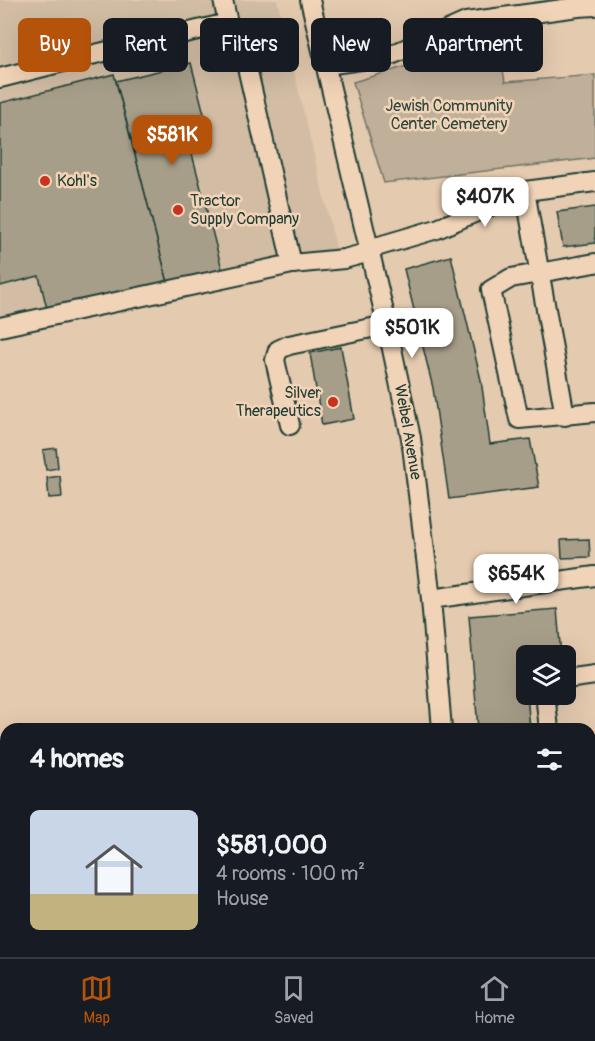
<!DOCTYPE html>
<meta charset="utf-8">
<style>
:root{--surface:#171b24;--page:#20242c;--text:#f1f3f6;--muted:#9ea1a6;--line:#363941;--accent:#b45309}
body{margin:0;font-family:Pangolin,sans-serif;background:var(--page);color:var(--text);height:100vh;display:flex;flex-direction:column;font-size:22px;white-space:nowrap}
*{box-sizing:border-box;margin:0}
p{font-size:20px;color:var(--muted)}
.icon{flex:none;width:33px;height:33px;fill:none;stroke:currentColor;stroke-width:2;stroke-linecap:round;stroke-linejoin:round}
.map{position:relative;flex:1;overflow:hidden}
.panel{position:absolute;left:0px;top:723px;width:596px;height:234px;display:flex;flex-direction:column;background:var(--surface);border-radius:18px 18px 0 0;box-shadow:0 6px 24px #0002}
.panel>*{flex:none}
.banner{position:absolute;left:18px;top:18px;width:560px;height:54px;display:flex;gap:12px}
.buttons{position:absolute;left:516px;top:645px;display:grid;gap:12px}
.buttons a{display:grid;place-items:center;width:60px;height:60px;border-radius:9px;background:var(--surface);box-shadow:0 6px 24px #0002;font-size:30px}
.price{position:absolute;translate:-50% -51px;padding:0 14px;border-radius:12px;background:#fff;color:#222;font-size:20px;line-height:39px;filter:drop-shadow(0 2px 3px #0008)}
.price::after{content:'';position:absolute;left:50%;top:36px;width:18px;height:14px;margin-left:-9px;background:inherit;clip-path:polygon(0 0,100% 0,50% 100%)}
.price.selected{background:var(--accent);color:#fff}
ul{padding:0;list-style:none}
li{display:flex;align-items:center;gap:18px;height:150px;padding:0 30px}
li+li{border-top:2px solid var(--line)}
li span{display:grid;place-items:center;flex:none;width:168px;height:120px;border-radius:9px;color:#555}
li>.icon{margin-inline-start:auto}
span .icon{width:72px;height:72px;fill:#fffc;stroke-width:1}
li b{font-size:26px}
h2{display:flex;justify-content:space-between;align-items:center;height:72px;padding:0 30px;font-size:26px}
.tag{padding:0 21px;border-radius:9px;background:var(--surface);box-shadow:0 6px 24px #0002;font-size:21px;line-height:54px}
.tag.selected{background:var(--accent);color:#fff}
.tab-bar{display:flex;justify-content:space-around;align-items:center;height:84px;border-top:2px solid var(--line);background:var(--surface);font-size:16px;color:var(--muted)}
.tab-bar a{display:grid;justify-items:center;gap:3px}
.tab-bar .selected{color:var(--accent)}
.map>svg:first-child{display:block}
</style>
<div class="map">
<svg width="595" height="957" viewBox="0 0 595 957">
<rect width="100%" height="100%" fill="#e4caaf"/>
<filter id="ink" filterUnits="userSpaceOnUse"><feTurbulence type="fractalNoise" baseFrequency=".0167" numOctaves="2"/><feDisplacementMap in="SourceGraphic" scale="12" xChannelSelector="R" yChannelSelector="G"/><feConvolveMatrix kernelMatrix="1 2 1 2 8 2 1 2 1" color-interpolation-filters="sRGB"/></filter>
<g filter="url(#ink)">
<polygon fill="#d2bda4" points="0,0 277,0 339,260 0,331"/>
<polygon fill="#c0af99" stroke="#707666" stroke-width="1.5" points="498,39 505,82 595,75 595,158 384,183 353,82"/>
<g fill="#a79e89" stroke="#1f3d34" stroke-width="1.5">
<polygon points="191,63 212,145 191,150 222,269 168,283 116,81"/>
<polygon points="114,74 168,283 48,313 39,276 0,286 0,103"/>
<polygon points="595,207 595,243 563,247 557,212"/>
<polygon points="451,256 481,380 490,444 530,439 539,487 449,499 433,388 404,269"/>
<polygon points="341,347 354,419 322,425 310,353"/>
<polygon points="56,448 58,468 46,470 43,450"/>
<polygon points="60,476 62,497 49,498 47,478"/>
<polygon points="589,539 590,557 562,558 561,540"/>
<polygon points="557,609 561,656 526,656 526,659 524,659 530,729 478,729 469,616"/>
<polygon points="499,951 547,951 547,957 500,957"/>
</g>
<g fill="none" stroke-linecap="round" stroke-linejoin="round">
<g stroke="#1f3d34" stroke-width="22">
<g id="minor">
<polyline points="310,0 385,316 411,438 431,599 442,729"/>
<polyline points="228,23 244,54 292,264 344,259 370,252"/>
<polyline points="326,65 389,56 466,22 578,7 595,6"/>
<polyline points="0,78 91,55 228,23 223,0"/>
<polyline points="525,191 565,416"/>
<polyline points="369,249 437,229 525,191 595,182"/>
<polyline points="595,263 511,278 491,290 519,419 595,412"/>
<polyline points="0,327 292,264"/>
<polyline points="290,425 275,360 278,350 289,345 386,325"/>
<polyline points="431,599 595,576"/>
<polyline points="566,679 595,675"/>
<polyline points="545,694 549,729"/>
<polyline points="590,814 595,813"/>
<polyline points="590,890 595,890"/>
<polyline points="462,951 462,957"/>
<polyline points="569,951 570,957"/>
</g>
</g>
<use href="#minor" stroke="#f1d3b7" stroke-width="18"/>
</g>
</g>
<g fill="#c8321e" stroke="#f1d3b7" stroke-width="2">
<circle cx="45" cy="181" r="6"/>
<circle cx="178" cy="210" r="6"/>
<circle cx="333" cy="402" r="6"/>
</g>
<g text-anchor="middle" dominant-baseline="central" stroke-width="5" stroke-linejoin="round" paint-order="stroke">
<g font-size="16" fill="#2f483e" stroke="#f1d3b7">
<text x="449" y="106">Jewish Community<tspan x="449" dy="18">Center Cemetery</tspan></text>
</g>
<g font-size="16" fill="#1f3d34" stroke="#f1d3b7" text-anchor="start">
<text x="57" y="181">Kohl's</text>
<text x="190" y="201">Tractor<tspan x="190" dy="18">Supply Company</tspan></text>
<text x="321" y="393" text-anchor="end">Silver<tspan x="321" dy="18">Therapeutics</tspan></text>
</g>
<g font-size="16" fill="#1f3d34" stroke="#f1d3b7">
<text transform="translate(408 432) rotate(80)">Weibel Avenue</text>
</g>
</g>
</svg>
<div class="buttons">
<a><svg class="icon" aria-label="layers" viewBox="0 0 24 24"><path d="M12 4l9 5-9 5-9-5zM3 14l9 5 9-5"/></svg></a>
</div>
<b class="price selected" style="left:172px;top:166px">$581K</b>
<b class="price" style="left:485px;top:228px">$407K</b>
<b class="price" style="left:412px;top:359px">$501K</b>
<b class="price" style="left:516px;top:605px">$654K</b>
<div class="banner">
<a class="tag selected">Buy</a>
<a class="tag">Rent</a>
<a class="tag">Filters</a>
<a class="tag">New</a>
<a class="tag">Apartment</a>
</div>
<section class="panel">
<h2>4 homes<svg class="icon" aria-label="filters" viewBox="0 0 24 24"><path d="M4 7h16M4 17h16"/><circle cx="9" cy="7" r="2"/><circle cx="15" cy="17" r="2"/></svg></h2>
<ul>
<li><span style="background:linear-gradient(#c9d6e8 70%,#c2b280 0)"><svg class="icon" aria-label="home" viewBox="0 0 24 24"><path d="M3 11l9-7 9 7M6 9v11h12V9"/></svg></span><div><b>$581,000</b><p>4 rooms · 100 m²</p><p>House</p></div></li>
</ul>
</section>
</div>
<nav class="tab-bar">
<a class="selected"><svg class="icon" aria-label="map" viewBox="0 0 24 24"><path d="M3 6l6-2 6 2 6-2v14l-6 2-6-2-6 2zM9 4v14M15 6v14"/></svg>Map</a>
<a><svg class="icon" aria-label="saved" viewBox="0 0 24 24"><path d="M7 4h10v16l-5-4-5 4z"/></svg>Saved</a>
<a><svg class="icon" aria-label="home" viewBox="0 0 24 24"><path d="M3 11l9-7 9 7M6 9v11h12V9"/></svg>Home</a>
</nav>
